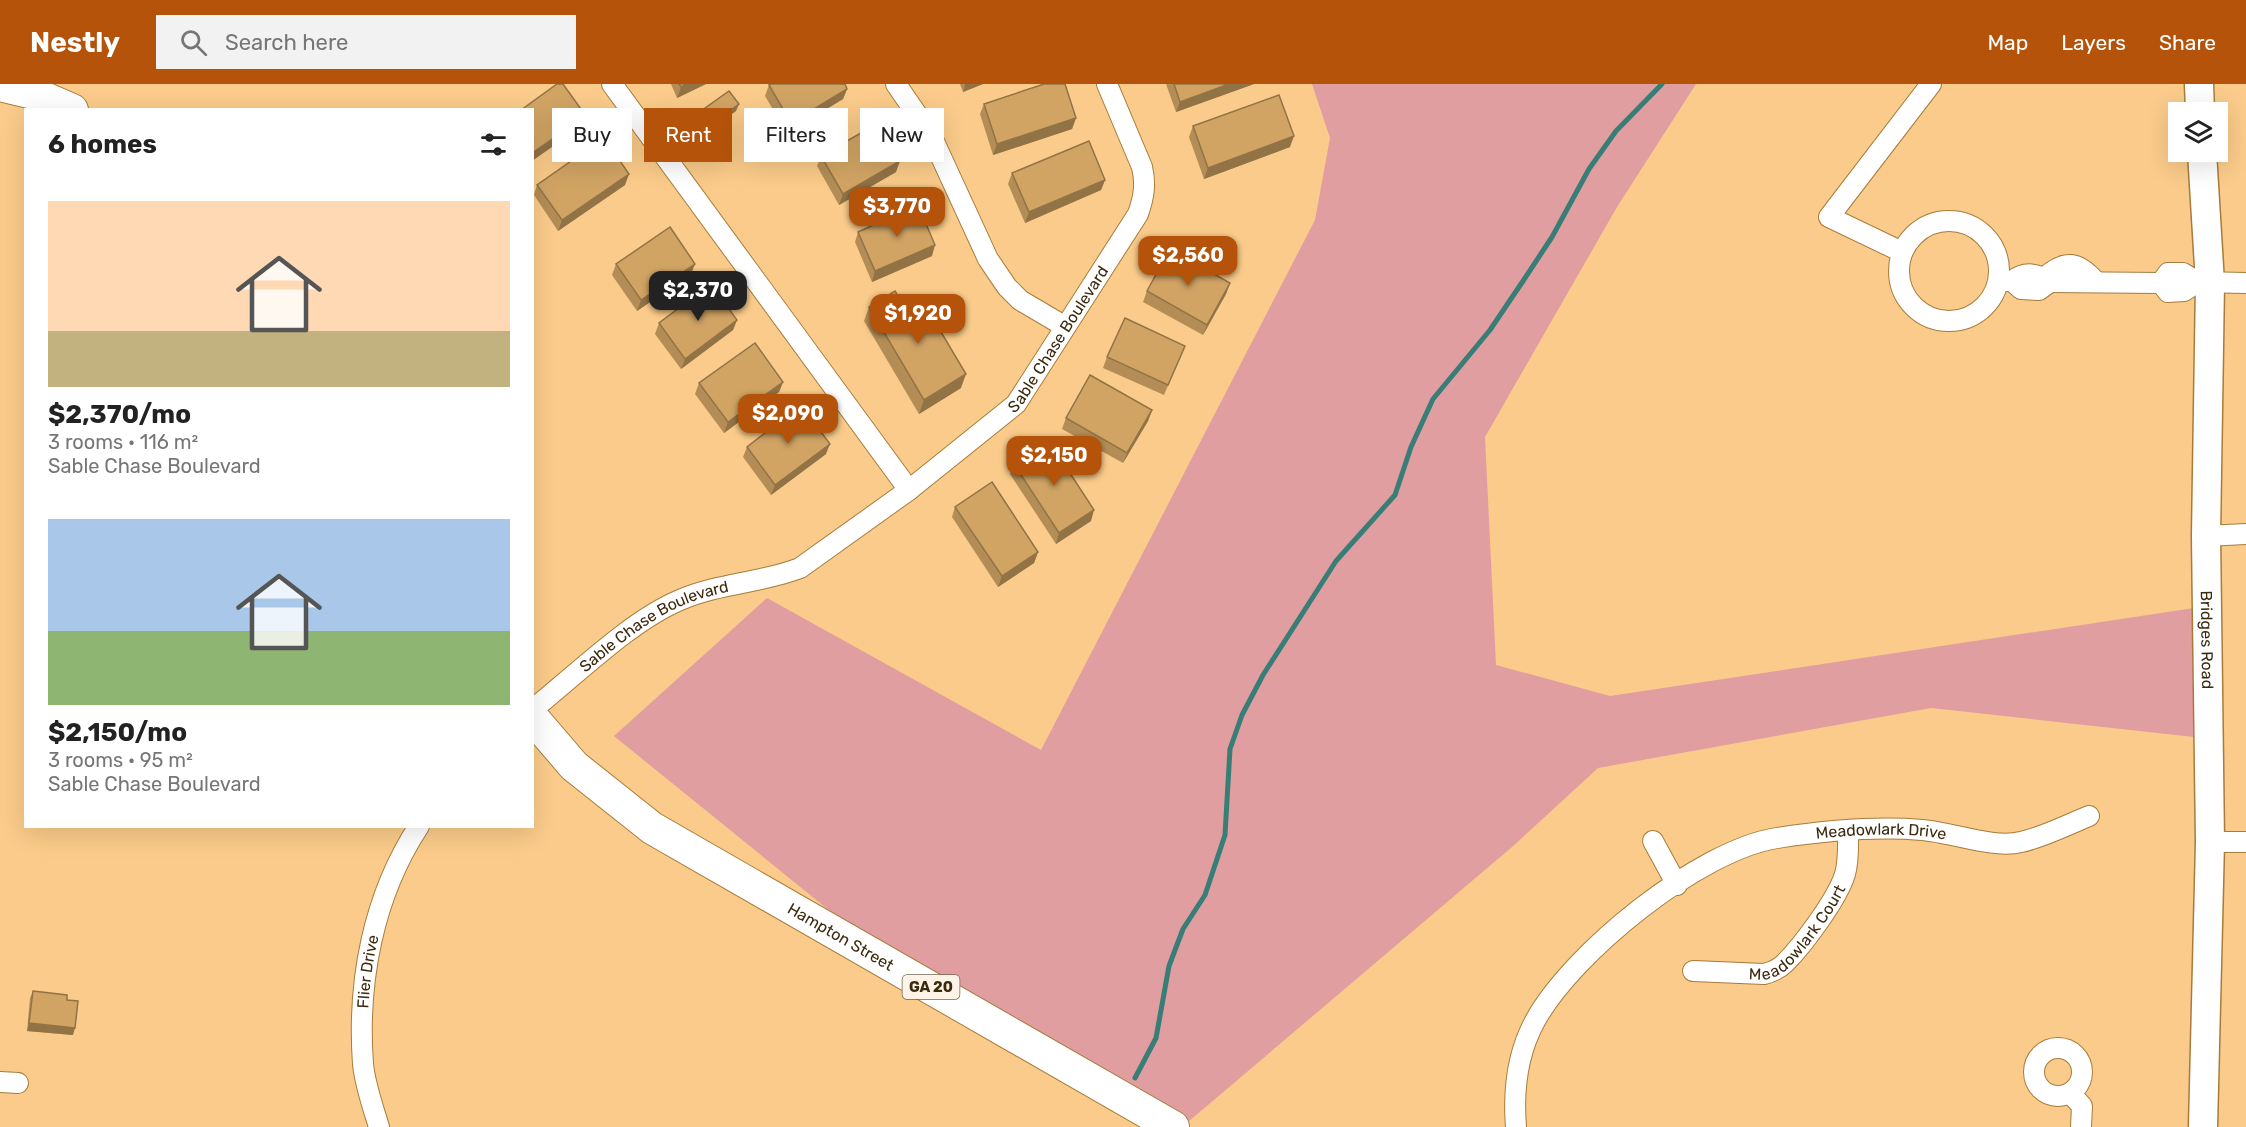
<!DOCTYPE html>
<meta charset="utf-8">
<style>
:root{--surface:#fff;--page:#f2f2f2;--text:#222;--muted:#767676;--accent:#b45309}
body{margin:0;font-family:Rubik,sans-serif;background:var(--page);color:var(--text);height:100vh;display:flex;flex-direction:column;font-size:22px;white-space:nowrap}
*{box-sizing:border-box;margin:0}
p{font-size:20px;color:var(--muted)}
.icon{flex:none;width:33px;height:33px;fill:none;stroke:currentColor;stroke-width:2;stroke-linecap:round;stroke-linejoin:round}
.map{position:relative;flex:1;overflow:hidden}
.panel{position:absolute;left:24px;top:24px;width:510px;height:720px;display:flex;flex-direction:column;background:var(--surface);border-radius:0px;box-shadow:0 6px 24px #0002}
.panel>*{flex:none}
.top-card{position:absolute;left:552px;top:24px;width:570px;height:54px;display:flex;gap:12px}
.tools{position:absolute;left:2168px;top:18px;display:grid;gap:12px}
.tools a{display:grid;place-items:center;width:60px;height:60px;border-radius:0px;background:var(--surface);box-shadow:0 6px 24px #0002;font-size:30px}
.price{position:absolute;translate:-50% -51px;padding:0 14px;border-radius:12px;background:var(--accent);color:#fff;font-size:20px;line-height:39px;filter:drop-shadow(0 2px 3px #0008)}
.price::after{content:'';position:absolute;left:50%;top:36px;width:18px;height:14px;margin-left:-9px;background:inherit;clip-path:polygon(0 0,100% 0,50% 100%)}
.price.active{background:#222;color:#fff}
ul{padding:0;list-style:none}
li{display:grid;align-content:center;gap:12px;height:318px;padding:0 24px}
li span{display:grid;place-items:center;height:186px;border-radius:0px;color:#555}
li>.icon{margin-inline-start:auto}
span .icon{width:108px;height:108px;fill:#fffc;stroke-width:1}
li b{font-size:26px}
h2{display:flex;justify-content:space-between;align-items:center;height:72px;padding:0 24px;font-size:26px}
.tag{padding:0 21px;border-radius:0px;background:var(--surface);box-shadow:0 6px 24px #0002;font-size:21px;line-height:54px}
.tag.active{background:var(--accent);color:#fff}
header{display:flex;align-items:center;gap:36px;box-sizing:border-box;height:84px;padding:0 30px;background:var(--accent);color:#fff}
header strong{font-size:28px}
nav{display:flex;gap:33px;margin-inline-start:auto;font-size:21px}
.search{width:420px;height:54px;background:var(--page);display:flex;align-items:center;gap:15px;box-sizing:border-box;padding:0 21px;border-radius:0px;color:var(--muted);font-size:22px}
.map>svg:first-child{display:block}
</style>
<header>
<strong>Nestly</strong>
<div class="search"><svg class="icon" aria-label="search" viewBox="0 0 24 24"><circle cx="10" cy="10" r="6"/><path d="M15 15l6 6"/></svg>Search here</div>
<nav><a>Map</a><a>Layers</a><a>Share</a></nav>
</header>
<div class="map">
<svg width="2246" height="1043" viewBox="0 0 2246 1043">
<rect width="100%" height="100%" fill="#facb8a"/>
<polygon fill="#e09ea1" points="1312,0 1696,0 1617,123 1485,353 1496,581 1610,612 2194,524 2194,653 1931,624 1598,684 1512,763 1182,1043 899,883 614,652 767,514 1041,666 1315,136 1330,54"/>
<g fill="none" stroke-linecap="round" stroke-linejoin="round">
<polyline stroke="#387d76" stroke-width="5" points="1135,994 1156,954 1169,882 1183,845 1205,811 1225,751 1230,665 1242,631 1263,591 1336,477 1395,411 1411,363 1433,315 1490,246 1523,197 1552,153 1589,85 1616,47 1662,0"/>
<g stroke="#a77c3b" stroke-width="22">
<g id="street">
<polyline points="612,0 909,406"/>
<polyline points="896,0 931,51 988,175 1007,203 1020,216 1064,242"/>
<circle cx="1949" cy="187" r="50"/>
<polyline points="1902,168 1829,133 1931,0"/>
<path d="M2044,194c21,-19 34,-17 52,4"/>
<polyline points="2002,197 2012,197 2021,205 2039,206 2050,198"/>
<path d="M2012,197c13,-10 25,-8 38,1l111,1 7,9 16,-1 14,-9"/>
<polyline points="2161,199 2168,189 2183,189 2198,198 2246,199"/>
<polyline points="2206,452 2246,450"/>
<path id="s1" d="M532,626c44,-35 98,-89 148,-110 39,-17 82,-17 120,-32l109,-78 107,-86 122,-190c6,-17 8,-30 4,-47l-35,-83"/>
<polyline points="1653,757 1677,801"/>
<polyline points="2210,758 2246,758"/>
<path id="s2" d="M1693,887l71,3c8,-2 15,-5 21,-11 18,-18 53,-65 60,-89 4,-14 3,-29 3,-43"/>
<circle cx="2058" cy="988" r="24"/>
<polyline points="0,998 18,999"/>
<polyline points="2070,1009 2082,1022 2081,1043"/>
<path id="s3" d="M379,1043c-6,-20 -14,-42 -16,-63 -6,-82 10,-168 56,-238"/>
<path id="s4" d="M1516,1043c-3,-37 1,-73 19,-106 37,-68 164,-171 242,-183 46,-7 98,-12 145,-8 29,2 71,19 99,12 23,-5 46,-17 68,-26"/>
</g>
</g>
<g stroke="#a77c3b" stroke-width="31">
<g id="secondary">
<polyline points="2199,0 2200,28"/>
<path id="s5" d="M2202,68l8,131 -4,253 4,306 -7,285"/>
</g>
</g>
<g stroke="#a77c3b" stroke-width="34">
<g id="primary">
<polyline points="0,1 33,9 72,26"/>
<path id="s6" d="M532,633l42,49 78,62 521,299"/>
</g>
</g>
<use href="#street" stroke="#fff" stroke-width="20"/>
<use href="#secondary" stroke="#fff" stroke-width="28"/>
<use href="#primary" stroke="#fff" stroke-width="32"/>
</g>
<g fill="#b48d56">
<polygon points="671,0 706,0 677,14"/>
<polygon points="960,0 983,0 963,8"/>
<polygon points="1166,0 1254,0 1176,28"/>
<polygon points="769,1 847,5 843,15 787,49 765,12"/>
<polygon points="984,20 1076,34 1072,45 993,71 980,30"/>
<polygon points="701,27 736,27 707,48 698,34"/>
<polygon points="1193,42 1290,63 1204,95 1189,53"/>
<polygon points="821,72 896,88 839,121 817,82"/>
<polygon points="1012,89 1105,96 1101,106 1025,139 1008,100"/>
<polygon points="537,101 625,101 558,147 534,111"/>
<polygon points="858,148 932,172 872,198 855,158"/>
<polygon points="616,180 691,190 637,227 612,191"/>
<polygon points="1230,199 1226,210 1203,251 1143,218 1147,207"/>
<polygon points="869,223 909,230 961,304 919,330 864,237"/>
<polygon points="737,236 733,246 681,285 655,250 659,239"/>
<polygon points="1185,262 1164,311 1103,284 1107,273"/>
<polygon points="783,298 779,308 724,349 695,310 699,299"/>
<polygon points="1152,326 1148,337 1123,379 1062,345 1066,334"/>
<polygon points="747,363 826,370 771,411 743,373"/>
<polygon points="1014,380 1091,437 1056,460 1010,390"/>
<polygon points="955,423 1038,468 1034,479 998,503 952,433"/>
<polygon points="33,907 67,916 73,951 27,947 30,914"/>
</g>
<g fill="#927346">
<polygon points="687,0 706,0 677,14 681,3"/>
<polygon points="965,0 983,0 963,8"/>
<polygon points="1229,0 1254,0 1176,28 1180,18"/>
<polygon points="847,5 843,15 787,49 791,39"/>
<polygon points="739,20 736,27 707,48 710,41"/>
<polygon points="586,32 582,42 532,77 532,69"/>
<polygon points="1076,34 1072,45 993,71 997,60"/>
<polygon points="1294,52 1290,63 1204,95 1208,84"/>
<polygon points="900,77 896,88 839,121 843,110"/>
<polygon points="629,90 625,101 558,147 562,136"/>
<polygon points="1105,96 1101,106 1025,139 1029,128"/>
<polygon points="935,161 932,172 872,198 875,187"/>
<polygon points="695,180 691,190 637,227 641,216"/>
<polygon points="1230,199 1226,210 1203,251 1207,241"/>
<polygon points="737,236 733,246 681,285 685,275"/>
<polygon points="966,290 961,304 919,330 924,316"/>
<polygon points="783,298 779,308 724,349 728,338"/>
<polygon points="1152,326 1148,337 1123,379 1127,369"/>
<polygon points="830,360 826,370 771,411 775,401"/>
<polygon points="1094,426 1091,437 1056,460 1059,449"/>
<polygon points="1038,468 1034,479 998,503 1002,492"/>
<polygon points="29,939 75,944 73,951 27,947"/>
</g>
<g fill="#d1a464" stroke="#927346" stroke-width="1.5">
<polygon points="557,0 563,0 586,32 532,69 532,26 521,26"/>
<polygon points="679,0 687,0 681,3"/>
<polygon points="771,0 845,0 847,5 791,39 769,1"/>
<polygon points="1044,0 1065,0 1076,34 997,60 984,20"/>
<polygon points="1174,0 1229,0 1180,18"/>
<polygon points="729,7 739,20 710,41 701,27"/>
<polygon points="1279,11 1294,52 1208,84 1193,42"/>
<polygon points="878,39 900,77 843,110 821,72"/>
<polygon points="604,54 629,90 562,136 537,101"/>
<polygon points="1089,57 1105,96 1029,128 1012,89"/>
<polygon points="918,121 935,161 875,187 858,148"/>
<polygon points="670,143 695,180 641,216 616,180"/>
<polygon points="1170,165 1230,199 1207,241 1147,207"/>
<polygon points="711,200 737,236 685,275 659,239"/>
<polygon points="895,207 909,230 925,221 966,290 924,316 869,223"/>
<polygon points="1125,234 1185,262 1168,301 1107,273"/>
<polygon points="755,259 783,298 728,338 699,299"/>
<polygon points="1090,291 1152,326 1127,369 1066,334"/>
<polygon points="801,321 830,360 775,401 747,363"/>
<polygon points="1049,357 1094,426 1059,449 1014,380"/>
<polygon points="992,398 1038,468 1002,492 955,423"/>
<polygon points="33,907 67,911 67,916 78,917 75,944 29,939"/>
</g>
<g text-anchor="middle" dominant-baseline="central" stroke-width="4.5" stroke-linejoin="round" paint-order="stroke">
<rect fill="#fdf3e7" stroke="#766650" stroke-width="1.5" x="902.5" y="891" width="57" height="24" rx="4.5"/>
<g font-size="15" font-weight="bold" fill="#3c2a0f">
<text x="931" y="903">GA 20</text>
</g>
<g font-size="16" fill="#3c2a0f" stroke="#fdf3e7">
<text stroke="none"><textPath href="#s1" startOffset="658">Sable Chase Boulevard</textPath></text>
<text stroke="none"><textPath href="#s1" startOffset="150">Sable Chase Boulevard</textPath></text>
<text stroke="none"><textPath href="#s5" startOffset="488">Bridges Road</textPath></text>
<text stroke="none"><textPath href="#s4" startOffset="524">Meadowlark Drive</textPath></text>
<text stroke="none"><textPath href="#s2" startOffset="123">Meadowlark Court</textPath></text>
<text stroke="none"><textPath href="#s6" startOffset="382">Hampton Street</textPath></text>
<text stroke="none"><textPath href="#s3" startOffset="158">Flier Drive</textPath></text>
</g>
</g>
</svg>
<div class="tools">
<a><svg class="icon" aria-label="layers" viewBox="0 0 24 24"><path d="M12 4l9 5-9 5-9-5zM3 14l9 5 9-5"/></svg></a>
</div>
<b class="price" style="left:897px;top:154px">$3,770</b>
<b class="price" style="left:1188px;top:203px">$2,560</b>
<b class="price active" style="left:698px;top:238px">$2,370</b>
<b class="price" style="left:918px;top:261px">$1,920</b>
<b class="price" style="left:788px;top:361px">$2,090</b>
<b class="price" style="left:1054px;top:403px">$2,150</b>
<div class="top-card">
<a class="tag">Buy</a>
<a class="tag active">Rent</a>
<a class="tag">Filters</a>
<a class="tag">New</a>
</div>
<section class="panel">
<h2>6 homes<svg class="icon" aria-label="filters" viewBox="0 0 24 24"><path d="M4 7h16M4 17h16"/><circle cx="9" cy="7" r="2"/><circle cx="15" cy="17" r="2"/></svg></h2>
<ul>
<li><span style="background:linear-gradient(#ffd9b3 70%,#c2b280 0)"><svg class="icon" aria-label="home" viewBox="0 0 24 24"><path d="M3 11l9-7 9 7M6 9v11h12V9"/></svg></span><div><b>$2,370/mo</b><p>3 rooms · 116 m²</p><p>Sable Chase Boulevard</p></div></li>
<li><span style="background:linear-gradient(#a9c7e8 60%,#8fb573 0)"><svg class="icon" aria-label="home" viewBox="0 0 24 24"><path d="M3 11l9-7 9 7M6 9v11h12V9"/></svg></span><div><b>$2,150/mo</b><p>3 rooms · 95 m²</p><p>Sable Chase Boulevard</p></div></li>
</ul>
</section>
</div>
